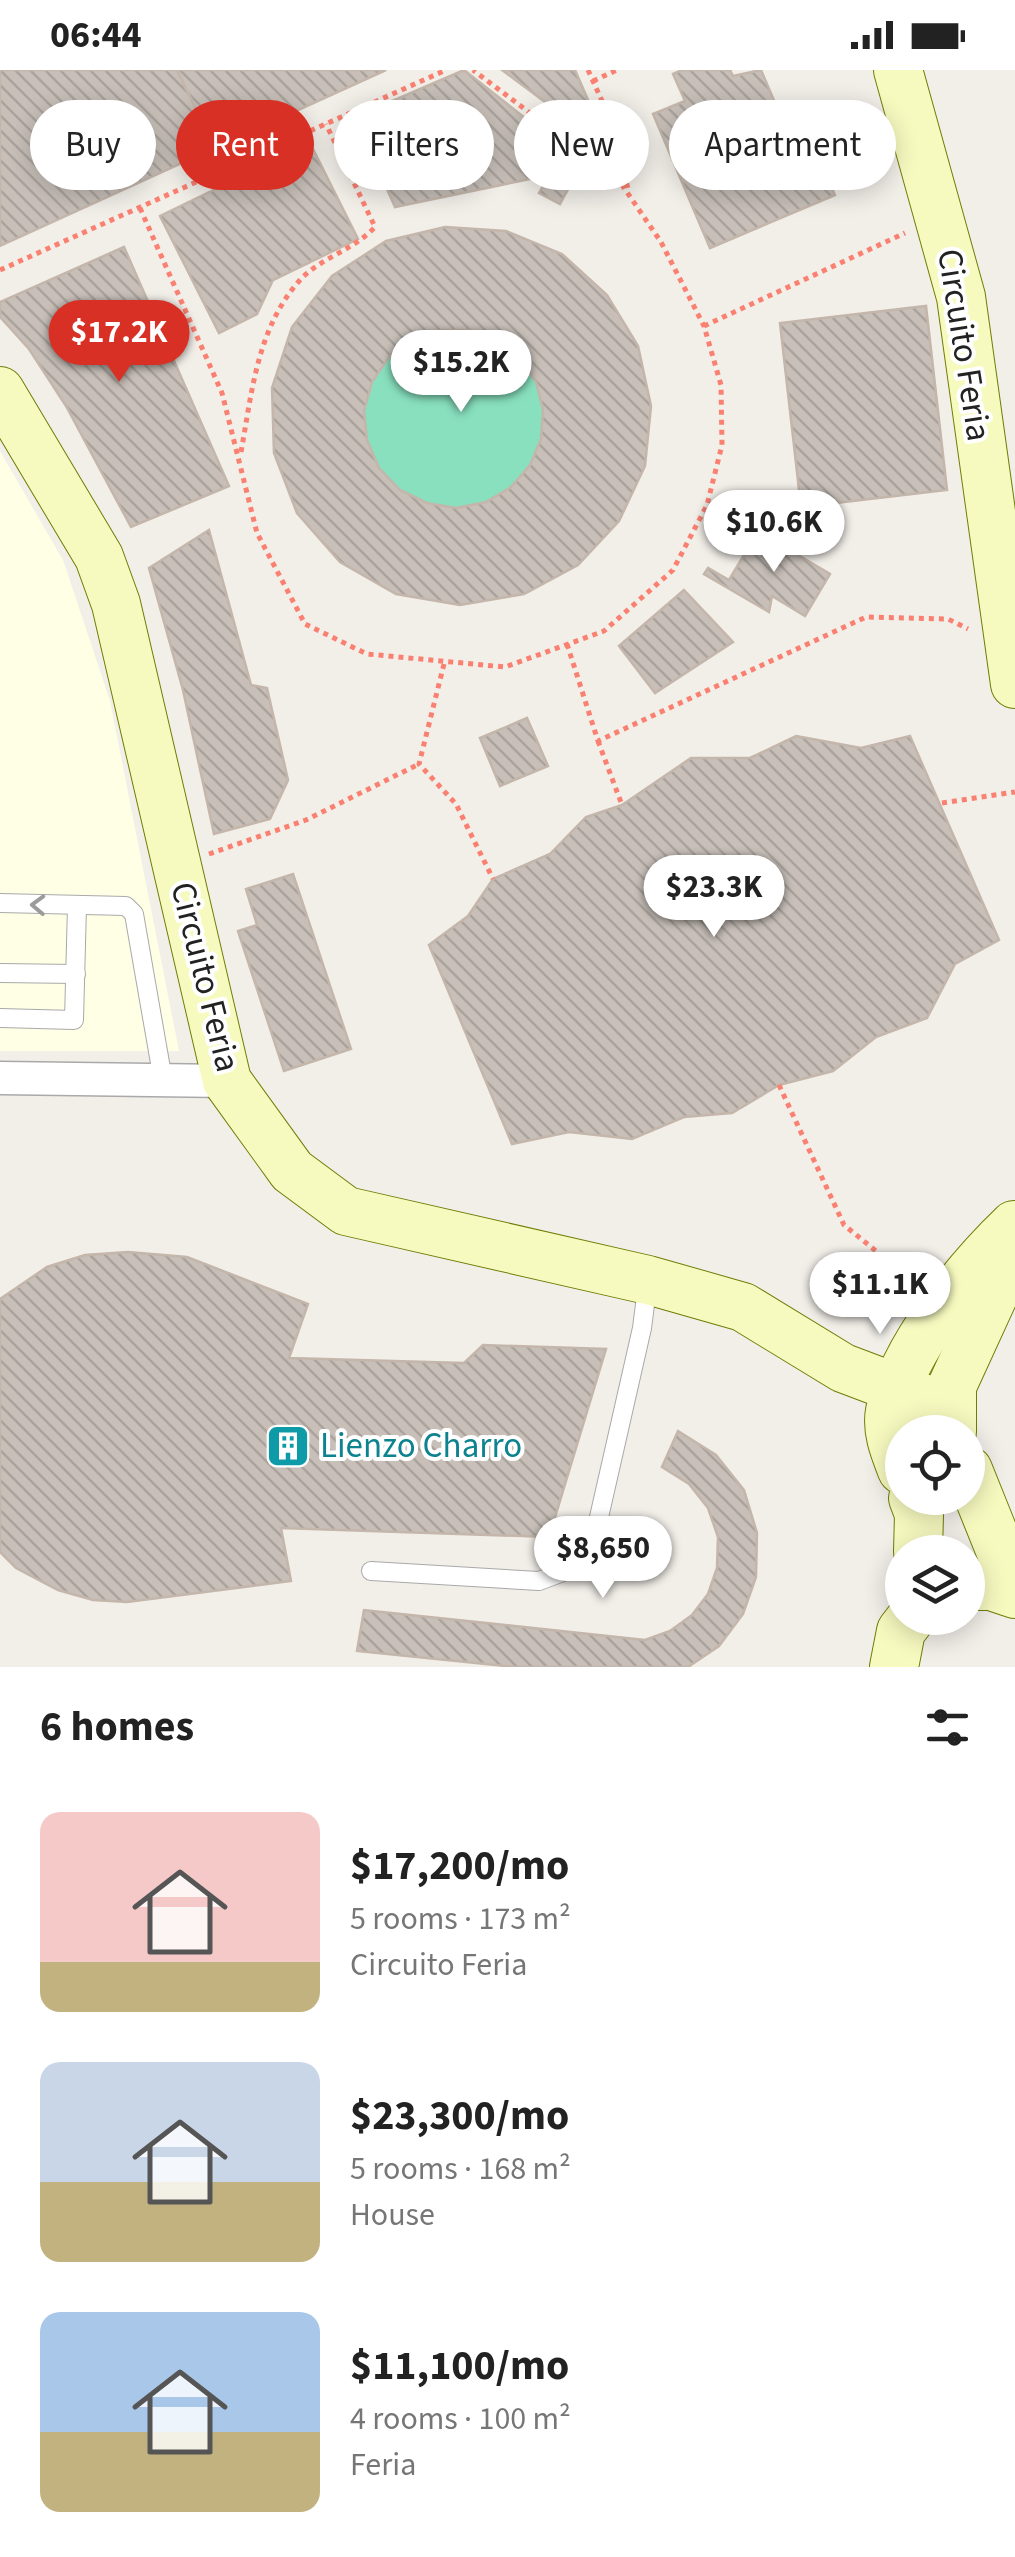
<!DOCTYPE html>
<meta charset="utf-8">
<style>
:root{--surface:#fff;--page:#f6f6f6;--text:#222;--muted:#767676;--accent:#d93025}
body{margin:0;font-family:"Source Sans 3",sans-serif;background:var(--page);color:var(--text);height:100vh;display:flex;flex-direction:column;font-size:38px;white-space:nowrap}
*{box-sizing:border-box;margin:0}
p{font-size:32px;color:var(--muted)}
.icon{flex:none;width:55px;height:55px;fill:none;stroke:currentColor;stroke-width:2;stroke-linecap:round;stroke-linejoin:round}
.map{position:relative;height:1597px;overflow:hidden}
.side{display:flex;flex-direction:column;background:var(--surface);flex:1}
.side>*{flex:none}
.guide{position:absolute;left:30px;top:30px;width:955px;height:90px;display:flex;gap:20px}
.buttons{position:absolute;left:885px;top:1345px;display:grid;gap:20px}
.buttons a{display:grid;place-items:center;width:100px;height:100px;border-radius:50%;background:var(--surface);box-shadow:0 5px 25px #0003;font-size:50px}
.price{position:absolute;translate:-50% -85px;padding:0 22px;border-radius:35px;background:#fff;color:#222;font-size:32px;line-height:65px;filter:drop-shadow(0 2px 5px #0008)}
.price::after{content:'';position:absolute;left:50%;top:60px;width:30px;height:22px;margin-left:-15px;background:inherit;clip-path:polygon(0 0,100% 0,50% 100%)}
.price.active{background:var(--accent);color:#fff}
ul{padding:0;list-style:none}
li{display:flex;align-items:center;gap:30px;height:250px;padding:0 40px}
li span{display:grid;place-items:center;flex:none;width:280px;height:200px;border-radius:20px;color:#555}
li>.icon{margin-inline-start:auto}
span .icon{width:120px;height:120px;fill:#fffc;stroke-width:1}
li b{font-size:42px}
h2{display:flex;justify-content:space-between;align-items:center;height:120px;padding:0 40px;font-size:42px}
.pill{padding:0 35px;border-radius:45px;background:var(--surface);box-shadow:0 5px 25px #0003;font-size:35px;line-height:90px}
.pill.active{background:var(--accent);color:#fff}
.status{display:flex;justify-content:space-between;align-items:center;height:70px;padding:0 50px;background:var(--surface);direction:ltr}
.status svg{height:28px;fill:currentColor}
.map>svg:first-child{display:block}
</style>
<div class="status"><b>06:44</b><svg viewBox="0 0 49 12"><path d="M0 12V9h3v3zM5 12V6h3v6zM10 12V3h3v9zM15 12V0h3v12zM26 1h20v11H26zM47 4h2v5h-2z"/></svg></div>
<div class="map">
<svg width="1015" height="1597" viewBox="0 0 1015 1597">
<defs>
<pattern id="building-back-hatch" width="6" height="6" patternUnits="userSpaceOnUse" patternTransform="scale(2.5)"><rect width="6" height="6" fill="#c7bfb8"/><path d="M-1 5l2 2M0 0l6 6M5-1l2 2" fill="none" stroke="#aba49e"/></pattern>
</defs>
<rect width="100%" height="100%" fill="#f2efe9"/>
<polygon fill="#ffffe5" points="0,381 63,490 110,631 179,981 0,981"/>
<polygon fill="#88e0be" points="445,157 506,161 562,185 607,225 638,276 651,336 645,396 578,495 524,524 460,535 297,443 274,383 272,318 292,257 332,206 386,171"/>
<g fill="url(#building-back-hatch)" stroke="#c4b6ab" stroke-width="2.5" fill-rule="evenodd">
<polygon points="0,0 177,0 215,78 0,176"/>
<polygon points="177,0 386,0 215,78"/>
<polygon points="464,0 539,59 536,76 570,92 562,107 572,112 560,134 539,123 544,114 535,108 395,137 355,47"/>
<polygon points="502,0 575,0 592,39 568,49"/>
<polygon points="682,0 730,0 733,6 761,0 804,101 821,94 835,125 710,178 653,44 685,31 673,4"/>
<polygon points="310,73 358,169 273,210 257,244 219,263 160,146"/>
<path d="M445,157l61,4 56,23 45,41 31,51 13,60 -6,60 -26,55 -41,44 -54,29 -64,11 -64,-11 -56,-32 -43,-49 -23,-60 -2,-65 20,-61 40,-51 54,-35zM442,260h29l27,10 22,18 16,24 7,28 -2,29 -11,26 -19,22 -25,15 -30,6 -29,-5 -27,-13 -21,-22 -12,-28 -3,-29 8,-29 17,-25 24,-18z"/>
<polygon points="124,177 229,416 131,457 66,336 29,279 0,247 0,232"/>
<polygon points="926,236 947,420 801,437 780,253"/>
<polygon points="737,449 830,504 805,546 772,526 769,542 704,504 708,498 729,510 756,465 735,453"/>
<polygon points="209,460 251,615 267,618 288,710 270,749 214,764 183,620 149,498"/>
<polygon points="684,520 733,572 655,623 619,576"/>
<polygon points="527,648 548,696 500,716 480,668"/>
<polygon points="796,666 861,678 910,666 999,870 955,894 927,948 876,967 833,1001 779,1015 732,1043 684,1047 632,1069 569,1062 512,1074 429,875 468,846 493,809 550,784 586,747 622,735 691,688 750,688"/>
<polygon points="293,804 351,979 284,1001 238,861 257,855 246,819"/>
<polygon points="128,1182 187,1187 308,1234 289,1288 464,1293 483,1275 606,1279 549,1467 281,1458 291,1511 127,1532 93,1530 58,1520 16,1498 0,1482 0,1229 47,1197 85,1185"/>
<polygon points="678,1361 716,1385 744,1420 757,1463 756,1507 743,1544 719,1576 688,1597 515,1597 357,1581 364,1540 645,1570 670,1561 692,1545 708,1524 717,1498 718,1467 708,1438 689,1414 662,1397"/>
</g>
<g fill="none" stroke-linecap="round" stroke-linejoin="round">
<g stroke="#a9a9a9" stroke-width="20">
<g id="lane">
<polyline points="0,833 126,836 134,844 163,1010"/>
<polyline points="0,903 76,904"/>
<polyline points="0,948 74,950 77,836"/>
<polyline points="371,1501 539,1511 571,1499 592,1478 642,1258 648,1211"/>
</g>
</g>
<g stroke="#a9a9a9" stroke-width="35">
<polyline id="street" points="0,1008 227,1011"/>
</g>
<g stroke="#707d05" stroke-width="50">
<g id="secondary">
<polyline points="898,0 961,227 1015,614"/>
<polyline points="0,321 99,487 116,534 227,1011 292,1101 346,1141 648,1210 743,1237 843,1298 949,1338"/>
<polyline points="952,1362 952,1316 1002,1207 1013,1159"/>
<path d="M902,1400c-7,-18 -16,-39 -12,-59 13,-63 79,-143 124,-186"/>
<polyline points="968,1400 1015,1517"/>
<polyline points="913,1428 919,1444 918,1482"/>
<polyline points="968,1516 991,1516 1015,1524"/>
<polyline points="894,1597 901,1561 911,1548"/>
</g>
</g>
<g stroke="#fa8072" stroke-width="5" stroke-dasharray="5 5" stroke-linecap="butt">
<polyline points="588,0 612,53 628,119"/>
<polyline points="593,11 617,0"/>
<polyline points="140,138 222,323 257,463 305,554 367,584 505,597 604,561 673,500 707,435 722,375 721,315 704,256 661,172 618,109 473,0"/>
<polyline points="0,200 446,0"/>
<polyline points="704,256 905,163"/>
<path d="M241,382c11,-60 16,-124 59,-172 20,-22 54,-30 75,-53l-49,-103"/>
<polyline points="567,574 598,671 866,547 948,549 968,559"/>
<polyline points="444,594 419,694 456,734 493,809"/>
<polyline points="598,671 622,735"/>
<polyline points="942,733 1015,722"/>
<polyline points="209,784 306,750 419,694"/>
<polyline points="779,1015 844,1155 897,1198 910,1222"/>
</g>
<use href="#lane" stroke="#fff" stroke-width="18"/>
<use href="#street" stroke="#fff" stroke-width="32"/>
<use href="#secondary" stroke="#f7fabf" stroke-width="48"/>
</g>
<defs><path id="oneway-chevron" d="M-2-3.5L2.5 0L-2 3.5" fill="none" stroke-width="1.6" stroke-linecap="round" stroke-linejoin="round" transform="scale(2.5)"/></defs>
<use stroke="#9c9c9c" href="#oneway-chevron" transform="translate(38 835) rotate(-178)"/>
<defs>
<g id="building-square" transform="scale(2.25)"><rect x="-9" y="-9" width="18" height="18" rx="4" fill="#0f9aa8" stroke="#fff"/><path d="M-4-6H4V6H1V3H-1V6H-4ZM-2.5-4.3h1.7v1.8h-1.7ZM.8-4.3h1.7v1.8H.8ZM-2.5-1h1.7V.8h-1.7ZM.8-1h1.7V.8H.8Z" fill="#fff"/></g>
</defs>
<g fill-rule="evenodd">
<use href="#building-square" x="288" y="1376"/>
</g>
<g text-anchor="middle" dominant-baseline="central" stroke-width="8" stroke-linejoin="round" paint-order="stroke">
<g font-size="35" fill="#222" stroke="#fff">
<text transform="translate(964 275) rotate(81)">Circuito Feria</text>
<text transform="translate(205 907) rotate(76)">Circuito Feria</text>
</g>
<g font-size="35" fill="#0d838f" stroke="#fff" text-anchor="start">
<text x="320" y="1376">Lienzo Charro</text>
</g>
</g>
</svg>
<div class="buttons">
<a><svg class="icon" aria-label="locate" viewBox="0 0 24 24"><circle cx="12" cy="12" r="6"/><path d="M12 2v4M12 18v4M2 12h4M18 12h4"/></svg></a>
<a><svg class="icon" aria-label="layers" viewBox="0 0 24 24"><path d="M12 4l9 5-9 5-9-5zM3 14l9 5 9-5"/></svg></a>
</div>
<b class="price active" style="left:119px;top:315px">$17.2K</b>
<b class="price" style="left:461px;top:345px">$15.2K</b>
<b class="price" style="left:774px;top:505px">$10.6K</b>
<b class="price" style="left:714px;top:870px">$23.3K</b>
<b class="price" style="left:880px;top:1267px">$11.1K</b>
<b class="price" style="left:603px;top:1531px">$8,650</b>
<div class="guide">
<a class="pill">Buy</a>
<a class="pill active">Rent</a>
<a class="pill">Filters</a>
<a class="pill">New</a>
<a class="pill">Apartment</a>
</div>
</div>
<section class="side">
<h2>6 homes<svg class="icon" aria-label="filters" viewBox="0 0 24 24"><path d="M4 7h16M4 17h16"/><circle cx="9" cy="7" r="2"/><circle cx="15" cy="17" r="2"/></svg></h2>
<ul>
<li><span style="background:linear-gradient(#f6c9c9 75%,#c2b280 0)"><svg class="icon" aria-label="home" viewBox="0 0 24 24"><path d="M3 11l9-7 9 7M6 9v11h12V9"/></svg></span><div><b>$17,200/mo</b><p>5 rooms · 173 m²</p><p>Circuito Feria</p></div></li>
<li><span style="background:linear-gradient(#c9d6e8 60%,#c2b280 0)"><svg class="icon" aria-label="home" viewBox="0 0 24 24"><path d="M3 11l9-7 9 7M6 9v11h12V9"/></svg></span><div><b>$23,300/mo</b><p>5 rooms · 168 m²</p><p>House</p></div></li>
<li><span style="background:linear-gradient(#a9c7e8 60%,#c2b280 0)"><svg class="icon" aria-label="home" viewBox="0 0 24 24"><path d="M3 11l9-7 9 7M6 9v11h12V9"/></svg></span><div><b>$11,100/mo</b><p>4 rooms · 100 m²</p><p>Feria</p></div></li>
</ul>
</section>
